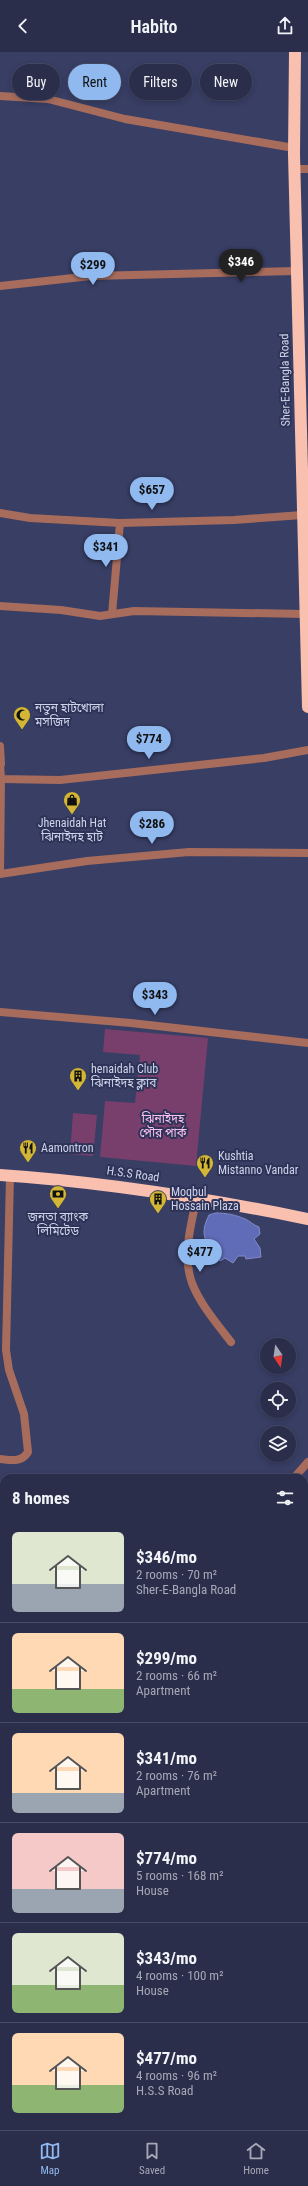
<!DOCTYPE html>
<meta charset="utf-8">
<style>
:root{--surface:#2a2e4b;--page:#323652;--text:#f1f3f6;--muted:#a5a8b5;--line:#464a63;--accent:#90b9f0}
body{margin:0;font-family:"Roboto Condensed","Noto Sans Bengali",sans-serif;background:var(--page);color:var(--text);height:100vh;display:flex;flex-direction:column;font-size:15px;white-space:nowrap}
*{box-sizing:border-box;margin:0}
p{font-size:13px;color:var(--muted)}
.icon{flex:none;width:22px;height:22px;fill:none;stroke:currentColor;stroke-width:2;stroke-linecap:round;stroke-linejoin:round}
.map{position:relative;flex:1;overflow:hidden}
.drawer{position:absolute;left:0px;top:1422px;width:308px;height:656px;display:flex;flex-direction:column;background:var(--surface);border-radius:12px 12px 0 0;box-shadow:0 2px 6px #0003,0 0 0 1px var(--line)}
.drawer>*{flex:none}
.top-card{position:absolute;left:12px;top:12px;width:284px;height:36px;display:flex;gap:8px}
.needle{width:26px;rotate:167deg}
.tools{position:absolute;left:260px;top:1286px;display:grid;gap:8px}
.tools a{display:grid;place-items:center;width:36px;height:36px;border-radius:50%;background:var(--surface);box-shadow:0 2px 6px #0003,0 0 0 1px var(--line);font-size:20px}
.price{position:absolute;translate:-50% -34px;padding:0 9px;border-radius:14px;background:var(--accent);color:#111;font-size:13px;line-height:26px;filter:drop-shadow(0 1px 2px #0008)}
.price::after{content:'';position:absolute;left:50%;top:24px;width:12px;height:9px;margin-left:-6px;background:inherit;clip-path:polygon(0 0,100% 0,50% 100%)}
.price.selected{background:#222;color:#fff}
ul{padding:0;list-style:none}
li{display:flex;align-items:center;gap:12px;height:100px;padding:0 12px}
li+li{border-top:1px solid var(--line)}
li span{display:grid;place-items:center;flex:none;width:112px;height:80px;border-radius:6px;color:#555}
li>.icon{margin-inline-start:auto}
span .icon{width:48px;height:48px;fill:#fffc;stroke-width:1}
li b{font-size:17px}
h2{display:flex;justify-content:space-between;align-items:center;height:48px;padding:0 12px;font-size:17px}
.tag{padding:0 14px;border-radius:18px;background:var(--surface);box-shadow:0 2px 6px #0003,0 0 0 1px var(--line);font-size:14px;line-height:36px}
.tag.selected{background:var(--accent);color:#111}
header{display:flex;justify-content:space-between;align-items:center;height:52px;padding:0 12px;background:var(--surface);font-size:18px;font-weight:600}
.tabs{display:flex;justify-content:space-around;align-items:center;height:56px;border-top:1px solid var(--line);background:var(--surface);font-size:11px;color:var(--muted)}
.tabs a{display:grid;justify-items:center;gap:2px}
.tabs .selected{color:var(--accent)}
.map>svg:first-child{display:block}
</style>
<header><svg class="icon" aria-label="back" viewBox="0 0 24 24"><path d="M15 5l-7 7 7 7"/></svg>Habito<svg class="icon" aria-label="share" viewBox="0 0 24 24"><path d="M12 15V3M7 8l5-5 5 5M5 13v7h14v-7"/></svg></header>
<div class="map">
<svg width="308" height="2078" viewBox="0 0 308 2078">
<rect width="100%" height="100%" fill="#383e64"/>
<g fill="#783f6c">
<polygon points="105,977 208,986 196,1114 100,1105 105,1049 135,1051 140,1003 103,1000"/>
<polygon points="73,1061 97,1063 93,1104 70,1102"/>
</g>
<path fill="#616cb8" stroke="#828bc7" d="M216,1161c10,0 20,2 29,6 5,2 8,6 14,8l1,7 -6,5 6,9 1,9 -15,2 -1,-3h-7l-5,7 -8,-5 -5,3c-13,-18 -22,-24 -11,-46z"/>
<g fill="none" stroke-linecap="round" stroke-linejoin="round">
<g stroke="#616cb8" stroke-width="10">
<polyline points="304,1532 308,1531"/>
<polyline points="0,1722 4,1718"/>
</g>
<g stroke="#616cb8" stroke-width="16">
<polyline points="0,1767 4,1783"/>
<polyline points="47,2078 47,2074"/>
</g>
<g stroke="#a76c5c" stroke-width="8">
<polyline points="0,44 48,47 125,67 294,96"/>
<polyline points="294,117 308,117"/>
<polyline points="0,234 91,224 297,219"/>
<polyline points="0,461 30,466 120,471 234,468 302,463"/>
<polyline points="0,554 61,558 100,564 134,559 305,562"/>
<polyline points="112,562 120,471"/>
<polyline points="0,694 1,712"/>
<polyline points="0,712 1,727 60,728 264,706 308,698"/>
<polyline points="0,822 87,809 189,800 308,801"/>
<polyline points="0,822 1,727"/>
<polyline points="0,960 131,971 308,991"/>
<path d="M197,1145c-6,27 -15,59 -5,86 8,21 25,41 39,59"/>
<path d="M0,1407c11,1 21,4 28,-7l-4,-38 -15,-44 -3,-20 4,-174"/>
<polyline points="294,1426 308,1410"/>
<polyline points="304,1615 308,1614"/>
<polyline points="304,1764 308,1763"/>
<polyline points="304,1988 308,1988"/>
<polyline points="167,2078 168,2074"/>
</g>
<g stroke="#f9bfaf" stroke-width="12">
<polyline points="295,0 294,102 308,655"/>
<path d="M0,1123c105,7 205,23 308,44"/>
</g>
</g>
<defs>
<g id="mosque-pin" transform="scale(0.9)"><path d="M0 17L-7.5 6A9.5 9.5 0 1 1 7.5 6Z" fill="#d3b635" stroke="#2e3358"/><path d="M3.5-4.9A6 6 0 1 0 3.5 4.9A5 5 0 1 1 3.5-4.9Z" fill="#111"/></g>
<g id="shop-pin" transform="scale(0.9)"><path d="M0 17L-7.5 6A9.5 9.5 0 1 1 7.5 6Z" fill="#d3b635" stroke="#2e3358"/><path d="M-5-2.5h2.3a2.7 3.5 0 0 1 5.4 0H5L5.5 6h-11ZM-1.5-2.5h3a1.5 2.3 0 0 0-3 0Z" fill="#111"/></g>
<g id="building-pin" transform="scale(0.9)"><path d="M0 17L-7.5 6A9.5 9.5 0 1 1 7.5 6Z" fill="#d3b635" stroke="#2e3358"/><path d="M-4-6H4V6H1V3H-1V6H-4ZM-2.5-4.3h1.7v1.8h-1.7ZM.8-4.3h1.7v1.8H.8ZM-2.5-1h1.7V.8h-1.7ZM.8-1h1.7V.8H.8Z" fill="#111"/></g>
<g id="restaurant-pin" transform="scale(0.9)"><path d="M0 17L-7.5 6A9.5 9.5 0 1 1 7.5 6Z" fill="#d3b635" stroke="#2e3358"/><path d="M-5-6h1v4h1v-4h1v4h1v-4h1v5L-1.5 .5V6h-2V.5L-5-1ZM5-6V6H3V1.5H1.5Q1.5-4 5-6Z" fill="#111"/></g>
<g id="bank-pin" transform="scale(0.9)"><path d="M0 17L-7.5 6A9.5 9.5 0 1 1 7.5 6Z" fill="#d3b635" stroke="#2e3358"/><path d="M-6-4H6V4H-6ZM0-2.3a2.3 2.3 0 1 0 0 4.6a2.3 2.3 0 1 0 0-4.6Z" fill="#111"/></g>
</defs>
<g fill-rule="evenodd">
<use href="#mosque-pin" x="22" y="663"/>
<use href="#shop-pin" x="72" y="748"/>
<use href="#building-pin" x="78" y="1024"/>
<use href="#restaurant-pin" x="28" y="1096"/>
<use href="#restaurant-pin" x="205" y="1111"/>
<use href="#bank-pin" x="58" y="1142"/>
<use href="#building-pin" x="158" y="1147"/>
</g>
<g text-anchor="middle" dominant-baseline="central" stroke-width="4" stroke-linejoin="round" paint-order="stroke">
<g font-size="12" fill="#cfd4eb" stroke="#2e3358">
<text transform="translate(285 328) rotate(-91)">Sher-E-Bangla Road</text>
<text transform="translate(133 1122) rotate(8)">H.S.S Road</text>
</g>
<g font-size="12" fill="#cfd4eb" stroke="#2e3358" text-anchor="start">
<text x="35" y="656">নতুন হাটখোলা<tspan x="35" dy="14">মসজিদ</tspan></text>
<text x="72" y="771" text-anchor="middle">Jhenaidah Hat<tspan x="72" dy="14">ঝিনাইদহ হাট</tspan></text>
<text x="91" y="1017">henaidah Club<tspan x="91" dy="14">ঝিনাইদহ ক্লাব</tspan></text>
<text x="41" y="1096">Aamontron</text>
<text x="218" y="1104">Kushtia<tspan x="218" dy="14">Mistanno Vandar</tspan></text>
<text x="171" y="1140">Moqbul<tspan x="171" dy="14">Hossain Plaza</tspan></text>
<text x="58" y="1165" text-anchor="middle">জনতা ব্যাংক<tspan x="58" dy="14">লিমিটেড</tspan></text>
</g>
<g font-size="12" fill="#fec2ee" stroke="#2e3358">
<text x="163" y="1067">ঝিনাইদহ<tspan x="163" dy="14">পৌর পার্ক</tspan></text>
</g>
</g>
</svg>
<div class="tools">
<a><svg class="needle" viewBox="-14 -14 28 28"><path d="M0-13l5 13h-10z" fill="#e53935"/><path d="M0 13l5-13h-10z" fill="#a5a8b5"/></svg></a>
<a><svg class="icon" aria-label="locate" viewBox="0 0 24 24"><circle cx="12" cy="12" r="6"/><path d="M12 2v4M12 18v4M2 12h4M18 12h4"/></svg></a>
<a><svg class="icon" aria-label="layers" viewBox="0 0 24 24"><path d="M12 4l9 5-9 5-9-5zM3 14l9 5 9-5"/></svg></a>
</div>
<b class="price selected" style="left:241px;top:231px">$346</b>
<b class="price" style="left:93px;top:234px">$299</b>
<b class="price" style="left:152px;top:459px">$657</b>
<b class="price" style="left:106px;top:516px">$341</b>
<b class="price" style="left:149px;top:708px">$774</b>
<b class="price" style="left:152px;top:793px">$286</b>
<b class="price" style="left:155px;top:964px">$343</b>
<b class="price" style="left:200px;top:1221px">$477</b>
<div class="top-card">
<a class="tag">Buy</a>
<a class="tag selected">Rent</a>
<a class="tag">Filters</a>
<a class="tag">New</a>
</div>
<section class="drawer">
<h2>8 homes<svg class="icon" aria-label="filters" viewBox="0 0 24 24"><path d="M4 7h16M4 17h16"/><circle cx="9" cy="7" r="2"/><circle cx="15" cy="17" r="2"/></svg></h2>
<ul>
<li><span style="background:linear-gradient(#dfe7d0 65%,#9aa5b1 0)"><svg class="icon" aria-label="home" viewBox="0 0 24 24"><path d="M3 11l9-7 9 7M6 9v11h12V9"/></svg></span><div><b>$346/mo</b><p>2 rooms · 70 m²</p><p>Sher-E-Bangla Road</p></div></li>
<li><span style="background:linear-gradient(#ffd9b3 70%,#8fb573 0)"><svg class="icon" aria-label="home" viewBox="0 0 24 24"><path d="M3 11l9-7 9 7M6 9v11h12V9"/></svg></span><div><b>$299/mo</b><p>2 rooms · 66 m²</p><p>Apartment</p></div></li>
<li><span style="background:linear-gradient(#ffd9b3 75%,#9aa5b1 0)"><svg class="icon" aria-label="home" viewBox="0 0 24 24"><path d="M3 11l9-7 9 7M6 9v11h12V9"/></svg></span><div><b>$341/mo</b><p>2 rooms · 76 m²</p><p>Apartment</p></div></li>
<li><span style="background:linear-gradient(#f6c9c9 70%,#9aa5b1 0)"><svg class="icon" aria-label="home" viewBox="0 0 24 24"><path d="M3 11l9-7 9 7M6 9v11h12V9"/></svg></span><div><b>$774/mo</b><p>5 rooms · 168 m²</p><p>House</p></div></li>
<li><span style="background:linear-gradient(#dfe7d0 65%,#8fb573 0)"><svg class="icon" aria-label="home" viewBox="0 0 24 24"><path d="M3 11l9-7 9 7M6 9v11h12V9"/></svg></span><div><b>$343/mo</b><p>4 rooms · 100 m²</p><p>House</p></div></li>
<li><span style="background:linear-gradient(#ffd9b3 65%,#8fb573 0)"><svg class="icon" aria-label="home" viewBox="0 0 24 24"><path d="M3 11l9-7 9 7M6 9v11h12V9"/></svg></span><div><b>$477/mo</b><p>4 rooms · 96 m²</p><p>H.S.S Road</p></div></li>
</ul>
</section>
</div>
<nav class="tabs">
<a class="selected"><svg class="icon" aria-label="map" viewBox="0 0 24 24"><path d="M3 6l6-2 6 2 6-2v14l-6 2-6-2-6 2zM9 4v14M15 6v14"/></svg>Map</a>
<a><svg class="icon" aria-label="saved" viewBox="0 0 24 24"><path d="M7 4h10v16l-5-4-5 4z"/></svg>Saved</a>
<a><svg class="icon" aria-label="home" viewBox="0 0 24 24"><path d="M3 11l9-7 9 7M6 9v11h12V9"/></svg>Home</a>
</nav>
